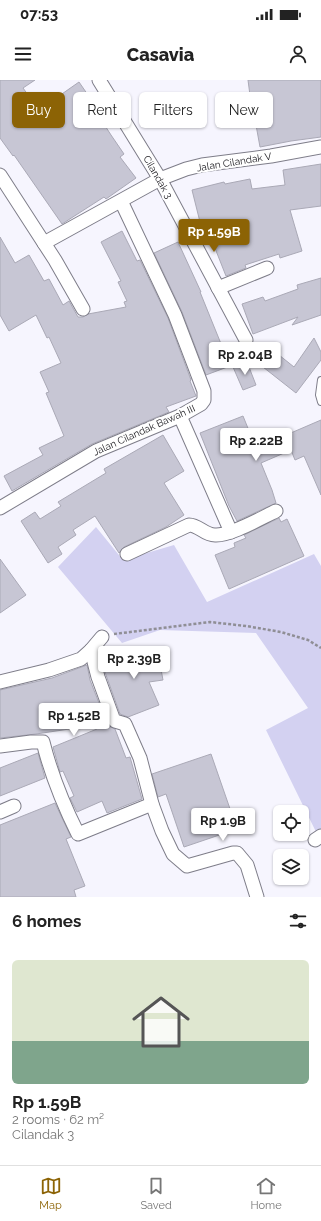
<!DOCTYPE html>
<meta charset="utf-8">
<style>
:root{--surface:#fff;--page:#f6f6f6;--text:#222;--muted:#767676;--line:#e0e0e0;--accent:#8c6305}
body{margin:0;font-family:Raleway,sans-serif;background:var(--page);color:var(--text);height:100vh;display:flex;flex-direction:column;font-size:15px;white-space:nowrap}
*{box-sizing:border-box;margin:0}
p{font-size:13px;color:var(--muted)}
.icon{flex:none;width:22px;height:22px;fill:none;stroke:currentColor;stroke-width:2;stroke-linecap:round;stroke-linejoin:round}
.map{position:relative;height:817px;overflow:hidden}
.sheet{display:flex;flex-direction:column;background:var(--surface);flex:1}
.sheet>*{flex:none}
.guide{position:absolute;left:12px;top:12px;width:297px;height:36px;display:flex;gap:8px}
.buttons{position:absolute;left:273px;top:725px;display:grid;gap:8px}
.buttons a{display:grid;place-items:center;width:36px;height:36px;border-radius:6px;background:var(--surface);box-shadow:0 1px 3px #0004;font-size:20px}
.price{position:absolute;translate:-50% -34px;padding:0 9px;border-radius:4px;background:#fff;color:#222;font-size:13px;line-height:26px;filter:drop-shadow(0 1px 2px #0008)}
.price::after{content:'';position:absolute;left:50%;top:24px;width:12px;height:9px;margin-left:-6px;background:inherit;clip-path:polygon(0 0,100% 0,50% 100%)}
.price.active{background:var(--accent);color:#fff}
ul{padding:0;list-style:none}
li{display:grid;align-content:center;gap:8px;height:212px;padding:0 12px}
li span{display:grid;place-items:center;height:124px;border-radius:6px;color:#555}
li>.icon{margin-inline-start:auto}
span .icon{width:72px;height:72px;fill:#fffc;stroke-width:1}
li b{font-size:17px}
h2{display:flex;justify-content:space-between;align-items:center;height:48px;padding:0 12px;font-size:17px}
.tag{padding:0 14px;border-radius:6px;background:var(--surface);box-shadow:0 1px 3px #0004;font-size:14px;line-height:36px}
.tag.active{background:var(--accent);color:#fff}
.status{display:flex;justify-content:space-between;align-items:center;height:28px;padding:0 20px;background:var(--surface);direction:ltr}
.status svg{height:11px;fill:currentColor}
header{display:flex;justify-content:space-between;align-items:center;height:52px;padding:0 12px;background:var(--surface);font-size:18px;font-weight:800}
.menu{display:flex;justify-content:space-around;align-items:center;height:56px;border-top:1px solid var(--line);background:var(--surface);font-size:11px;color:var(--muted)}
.menu a{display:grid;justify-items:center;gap:2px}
.menu .active{color:var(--accent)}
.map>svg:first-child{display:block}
</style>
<div class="status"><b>07:53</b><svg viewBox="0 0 49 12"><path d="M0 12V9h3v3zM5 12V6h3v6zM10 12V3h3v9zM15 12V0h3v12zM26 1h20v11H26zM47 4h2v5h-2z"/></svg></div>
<header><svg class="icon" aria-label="menu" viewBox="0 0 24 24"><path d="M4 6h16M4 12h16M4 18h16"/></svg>Casavia<svg class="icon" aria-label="person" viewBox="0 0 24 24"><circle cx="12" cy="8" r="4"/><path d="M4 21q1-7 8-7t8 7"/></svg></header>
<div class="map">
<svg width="321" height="817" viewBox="0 0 321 817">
<rect width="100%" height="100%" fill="#f6f5fe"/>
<polygon fill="#d3d1f1" points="96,447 123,480 174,465 207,522 314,474 321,486 321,758 319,758 266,650 308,628 256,553 160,550 122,563 58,487"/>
<g fill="#c7c6d4" stroke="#aaa9b6">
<polygon points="0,0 35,0 23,8 39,30 79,2 90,18 86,21 100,42 102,41 111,55 124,74 120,77 136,98 106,119 104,117 62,144 14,75 13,76 0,58"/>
<polygon points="248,0 321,0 321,57 291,61 260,67 252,23 251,23"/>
<polygon points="321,84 321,126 290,130 302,171 280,178 279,174 245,185 246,188 226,196 209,153 203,154 192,110 224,102 225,104 250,99 252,109 285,105 283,90"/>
<polygon points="122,151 137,181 140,180 168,238 191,300 190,301 196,316 166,327 169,332 92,364 12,411 4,396 43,375 39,368 64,356 46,313 49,312 40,292 61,283 49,257 47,258 36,235 9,251 0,235 0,157 15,183 29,175 44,201 49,199 63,225 69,221 78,237 83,237 88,234 126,227 124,222 127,221 118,202 121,201 101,162"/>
<polygon points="178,162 201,212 200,212 230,286 206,295 182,232 154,173"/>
<polygon points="321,198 321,235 292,245 298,237 253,254 242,224 263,217 265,221 298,209 297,205"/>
<polygon points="314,258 321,272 321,280 296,313 263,287 274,271 294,287"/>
<polygon points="247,282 256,305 243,310 233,287"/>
<polygon points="243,336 256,368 321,340 321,415 304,376 295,380 291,370 261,383 272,410 276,423 237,441 229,426 200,353"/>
<polygon points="163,355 184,391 164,403 184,435 166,447 124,467 119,473 95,436 73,450 76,455 58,467 62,474 48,483 21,441 35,432 40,439 61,426 58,422 106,393 104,389"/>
<polygon points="279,438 281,442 287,439 304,476 229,509 215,475 235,467 234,463 246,458 244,455"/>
<polygon points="0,479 26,515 0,533"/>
<polygon points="157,568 163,600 149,602 159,625 128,637 120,634 106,595 101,578"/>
<polygon points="87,585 90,600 106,641 109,646 115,649 126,678 130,677 142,719 107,733 102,721 77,732 70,718 74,716 63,691 60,692 53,667 97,649 96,645 36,654 0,658 0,610 52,598"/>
<polygon points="38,673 45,698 0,716 0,688"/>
<polygon points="211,674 237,749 184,767 166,714 158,717 152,694"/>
<polygon points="55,723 71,757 66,759 85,806 74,810 76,817 0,817 0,745"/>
</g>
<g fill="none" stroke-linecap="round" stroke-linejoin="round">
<g stroke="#7e7d89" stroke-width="8">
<polyline id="lane" points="321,300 319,315 321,322"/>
</g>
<g stroke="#7e7d89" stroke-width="15">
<g id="street">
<polyline points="99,0 160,99 246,260"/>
<polyline points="0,95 55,180 83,229"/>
<polyline points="44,163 160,99 186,89 202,85 271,76 321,67"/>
<polyline points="218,208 267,188"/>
<polyline points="180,336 231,452"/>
<polyline points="0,428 96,371 180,336 201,324 204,320 204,311 175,235 121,121"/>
<path d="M127,474l62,-29c10,0 15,10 26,10 15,1 46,-17 61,-24"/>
<polyline points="102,557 91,570 98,597 113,638 115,641 125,644 140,678 152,724 162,751 173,774 187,786 233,773 237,773 247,785 257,817"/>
<polyline points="0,602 49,590 81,579 91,570"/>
<path d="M0,666l31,-4h12c8,32 20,62 35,92l74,-30"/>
<polyline points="0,732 14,726"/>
<polyline points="315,760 321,756"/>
</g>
</g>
<polyline stroke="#8f8e95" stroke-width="2.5" stroke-dasharray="3 2" stroke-linecap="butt" points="114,554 210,542 246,546 281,552 308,560 321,568"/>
<use href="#lane" stroke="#fff" stroke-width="6"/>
<use href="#street" stroke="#fff" stroke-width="13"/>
</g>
<g text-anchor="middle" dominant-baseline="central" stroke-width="4" stroke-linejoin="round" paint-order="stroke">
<g font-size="10" fill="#1d1c21" stroke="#fff">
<text transform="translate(234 82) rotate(-9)">Jalan Cilandak V</text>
<text transform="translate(158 97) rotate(60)">Cilandak 3</text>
<text transform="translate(144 350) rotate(-24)">Jalan Cilandak Bawah III</text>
</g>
</g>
</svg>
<div class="buttons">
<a><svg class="icon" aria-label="locate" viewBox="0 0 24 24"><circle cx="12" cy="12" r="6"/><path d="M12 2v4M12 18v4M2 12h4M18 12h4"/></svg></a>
<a><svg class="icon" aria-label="layers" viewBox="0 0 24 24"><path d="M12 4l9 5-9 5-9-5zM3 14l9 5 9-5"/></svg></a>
</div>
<b class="price active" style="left:214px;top:173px">Rp 1.59B</b>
<b class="price" style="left:245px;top:296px">Rp 2.04B</b>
<b class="price" style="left:256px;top:382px">Rp 2.22B</b>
<b class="price" style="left:134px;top:600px">Rp 2.39B</b>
<b class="price" style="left:74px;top:657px">Rp 1.52B</b>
<b class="price" style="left:223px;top:762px">Rp 1.9B</b>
<div class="guide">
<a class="tag active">Buy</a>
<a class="tag">Rent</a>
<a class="tag">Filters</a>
<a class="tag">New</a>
</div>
</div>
<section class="sheet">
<h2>6 homes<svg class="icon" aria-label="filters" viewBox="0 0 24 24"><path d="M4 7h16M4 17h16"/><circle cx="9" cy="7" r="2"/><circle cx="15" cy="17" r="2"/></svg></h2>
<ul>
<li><span style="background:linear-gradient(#dfe7d0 65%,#7fa58c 0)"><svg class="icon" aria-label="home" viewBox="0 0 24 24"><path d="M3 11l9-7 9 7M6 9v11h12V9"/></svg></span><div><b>Rp 1.59B</b><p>2 rooms · 62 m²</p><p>Cilandak 3</p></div></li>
</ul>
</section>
<nav class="menu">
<a class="active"><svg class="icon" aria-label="map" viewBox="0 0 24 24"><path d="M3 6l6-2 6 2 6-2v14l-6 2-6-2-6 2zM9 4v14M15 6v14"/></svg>Map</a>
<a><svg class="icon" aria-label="saved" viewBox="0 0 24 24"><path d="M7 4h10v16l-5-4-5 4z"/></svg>Saved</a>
<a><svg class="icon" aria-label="home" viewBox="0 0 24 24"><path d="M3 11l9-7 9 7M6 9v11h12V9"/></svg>Home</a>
</nav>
